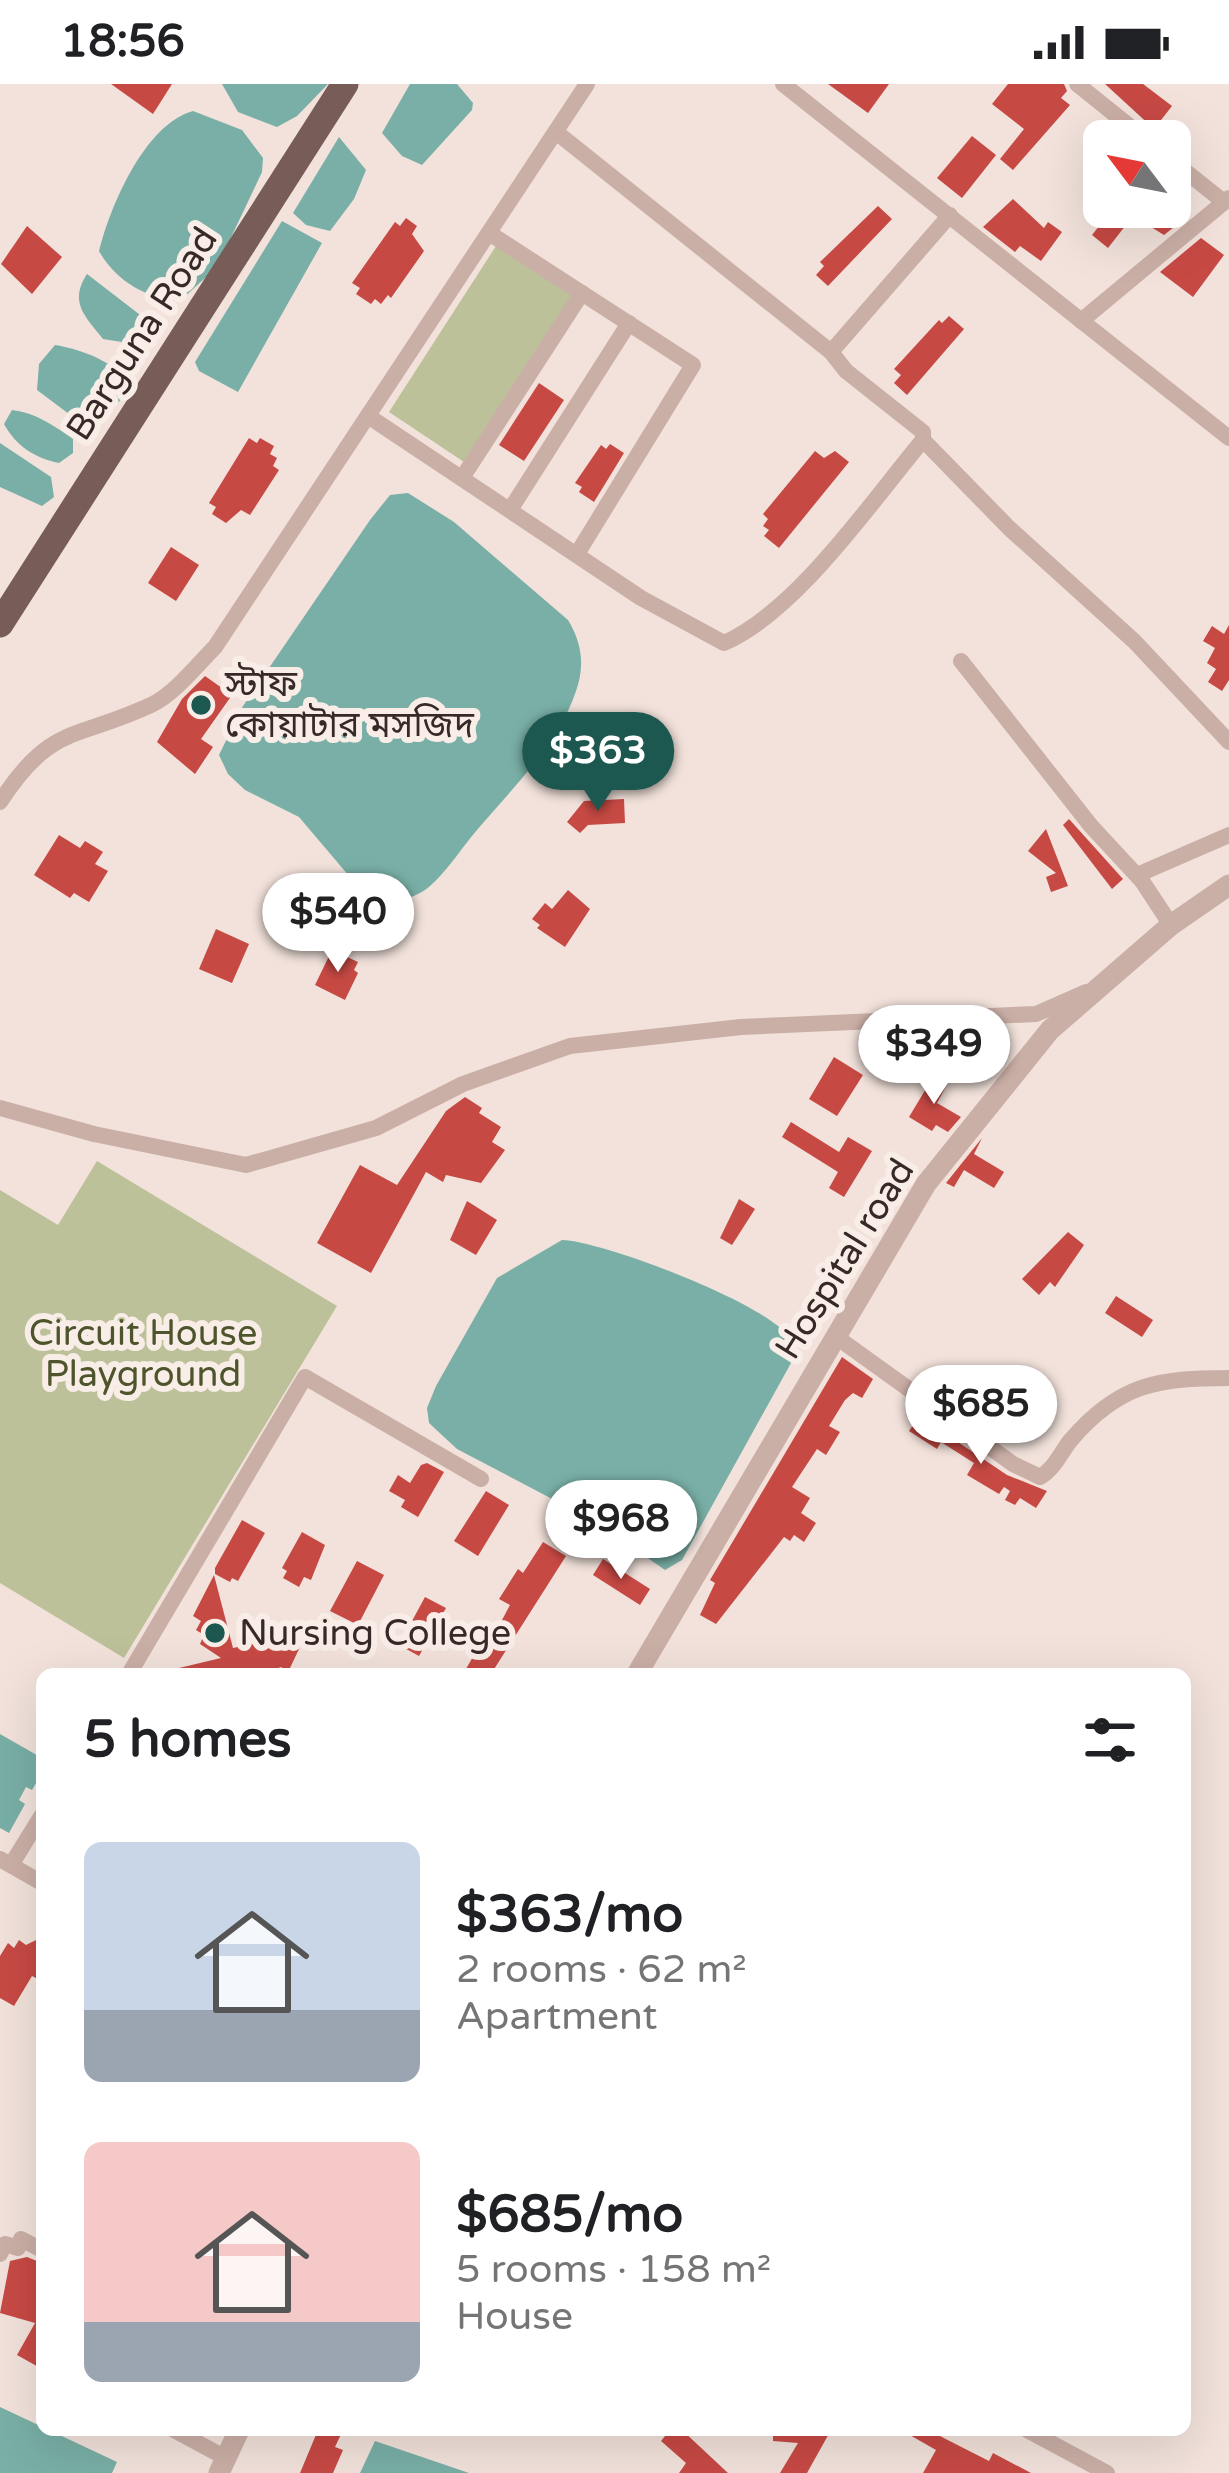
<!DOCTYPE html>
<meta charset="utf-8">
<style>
:root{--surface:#fff;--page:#f6f6f6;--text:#202124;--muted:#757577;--accent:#1d5850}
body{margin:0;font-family:"Varela Round","Noto Sans Bengali",sans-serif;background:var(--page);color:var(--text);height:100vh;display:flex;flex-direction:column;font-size:45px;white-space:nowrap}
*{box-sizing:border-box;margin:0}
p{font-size:39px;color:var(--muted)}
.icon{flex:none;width:66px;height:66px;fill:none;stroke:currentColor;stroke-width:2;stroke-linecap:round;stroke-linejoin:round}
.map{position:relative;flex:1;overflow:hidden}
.details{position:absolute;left:36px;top:1584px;width:1155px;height:768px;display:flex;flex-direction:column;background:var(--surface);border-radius:18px;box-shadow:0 12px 48px #0002}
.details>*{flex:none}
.needle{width:78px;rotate:302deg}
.buttons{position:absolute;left:1083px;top:36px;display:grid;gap:24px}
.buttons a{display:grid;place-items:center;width:108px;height:108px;border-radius:18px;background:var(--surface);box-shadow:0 12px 48px #0002;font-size:60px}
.price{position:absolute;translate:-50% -102px;padding:0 27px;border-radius:42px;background:#fff;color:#222;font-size:39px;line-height:78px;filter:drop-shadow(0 3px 6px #0008)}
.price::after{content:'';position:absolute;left:50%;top:72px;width:36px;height:27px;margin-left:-18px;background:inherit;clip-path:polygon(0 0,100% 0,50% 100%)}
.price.active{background:var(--accent);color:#fff}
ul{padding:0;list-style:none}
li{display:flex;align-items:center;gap:36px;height:300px;padding:0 48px}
li span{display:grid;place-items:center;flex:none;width:336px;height:240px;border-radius:18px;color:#555}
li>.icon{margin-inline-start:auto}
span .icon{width:144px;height:144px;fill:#fffc;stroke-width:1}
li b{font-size:51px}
h2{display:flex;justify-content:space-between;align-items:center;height:144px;padding:0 48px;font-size:51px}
.status{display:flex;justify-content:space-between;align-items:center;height:84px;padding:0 60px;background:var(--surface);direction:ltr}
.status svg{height:33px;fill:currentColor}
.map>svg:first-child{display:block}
</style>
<div class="status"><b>18:56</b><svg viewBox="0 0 49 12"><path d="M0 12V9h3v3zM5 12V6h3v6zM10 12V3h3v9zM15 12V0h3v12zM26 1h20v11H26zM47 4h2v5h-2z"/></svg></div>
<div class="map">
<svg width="1229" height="2389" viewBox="0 0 1229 2389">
<rect width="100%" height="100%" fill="#f2e2db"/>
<g fill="#bcc19a">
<polygon points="496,162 574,212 464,378 389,328"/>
<polygon points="97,1077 337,1222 124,1574 0,1499 0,1106 58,1141"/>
</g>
<g fill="#79afa6">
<polygon points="222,0 328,0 297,32 277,43 238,28"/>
<polygon points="410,0 457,0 473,19 472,26 422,81 402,72 382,49"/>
<path d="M193,27l49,19 21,28 -1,14 -45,95 -37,34c-35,-3 -64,-20 -81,-50 11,-45 46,-127 94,-140z"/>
<polygon points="339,53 366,86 354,115 330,147 306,141 293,129"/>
<polygon points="282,137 322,159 238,308 199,287 195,278"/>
<path d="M87,190l70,54 -23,16 -31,-5c-19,-24 -34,-37 -16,-65z"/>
<path d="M55,261c25,4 63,17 74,41 -11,24 -27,29 -52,34l-40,-30 2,-26z"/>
<path d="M12,326c24,3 41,15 61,29v14l-14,10c-24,-5 -43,-17 -55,-39z"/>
<polygon points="0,359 51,393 54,413 42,422 0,403"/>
<path d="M408,409l46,29 114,98c14,23 17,46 8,71 -18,55 -68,101 -104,145 -13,16 -26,36 -42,50 -12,11 -27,14 -43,16l-38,-26 -50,-59 -54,-27 -17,-16 -9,-19 24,-49 127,-186 20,-25z"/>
<path d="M562,1156c41,1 203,63 226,96 4,6 5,12 8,18l-114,206 -17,10 -69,-48 -139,-73 -28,-26 -2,-15 9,-22 61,-108z"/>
<polygon points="0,1650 42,1674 42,1689 32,1706 26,1703 19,1716 25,1720 9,1749 0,1744"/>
<polygon points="0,2323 117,2378 112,2389 0,2389"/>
<polygon points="375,2357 469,2389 360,2389"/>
</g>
<g fill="#c74944">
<polygon points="111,0 172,0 153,30"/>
<polygon points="828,0 889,0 868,29"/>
<polygon points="1008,0 1064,0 1067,7 1061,14 1070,21 1013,86 1000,75 1024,45 992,20"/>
<polygon points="1105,0 1143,0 1172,22 1154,45"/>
<polygon points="972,52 996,71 962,114 937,94"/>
<polygon points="1013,115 1044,144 1048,138 1062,148 1041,177 1020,162 1015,168 983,143"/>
<polygon points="878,122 892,135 828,202 816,191 824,182 820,178"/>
<polygon points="1114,123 1151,123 1178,140 1164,151 1133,132 1108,164 1092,151"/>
<polygon points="406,134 417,142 412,150 424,167 391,214 388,211 381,220 375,215 371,220 356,210 360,204 352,199 395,138 400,142"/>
<polygon points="27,142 62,173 32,210 1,180"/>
<polygon points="1201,154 1224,171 1193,213 1160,188"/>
<polygon points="949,232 964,245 907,311 894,299 901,291 894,285 939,236 942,239"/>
<polygon points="539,299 564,316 524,377 499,361"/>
<polygon points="249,354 257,359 260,354 274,362 270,370 277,374 273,382 279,386 250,431 241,426 226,439 212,430 216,423 209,419"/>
<polygon points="610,360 624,369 594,418 579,408 582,403 575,399 601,361 606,365"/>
<polygon points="815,367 824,374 835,367 849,378 779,464 764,452 769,446 763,442 768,435 763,430"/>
<polygon points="171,463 199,481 176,517 148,499"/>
<polygon points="1229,541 1229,596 1222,607 1208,598 1216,585 1207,579 1215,564 1203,557 1212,542 1224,550"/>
<polygon points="205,592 232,611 201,655 213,663 195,690 157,658 182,615"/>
<polygon points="624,715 625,739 588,741 580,749 567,738 584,717"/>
<polygon points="1069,735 1123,795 1112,805 1063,741"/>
<polygon points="1046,745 1068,802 1051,808 1046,793 1056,789 1028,767"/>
<polygon points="59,751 80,764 85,757 103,768 95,780 108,787 89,818 74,809 70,814 34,791"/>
<polygon points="568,806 590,825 565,863 537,844 540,841 532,835 545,819 552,825"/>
<polygon points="216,845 249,860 232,899 199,885"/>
<polygon points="332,866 358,878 354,886 358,889 345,916 315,901"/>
<polygon points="955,946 931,992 917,983 930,963 922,958 929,947"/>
<polygon points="834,973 863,991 837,1032 809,1015"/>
<polygon points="936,988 950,995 937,1019 961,1033 948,1048 936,1041 932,1047 909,1033"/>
<polygon points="465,1013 482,1024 479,1029 501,1043 492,1058 505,1066 481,1099 446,1091 443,1098 426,1088 371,1189 317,1159 360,1081 397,1101 446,1027"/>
<polygon points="791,1038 839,1068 848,1053 872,1067 844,1113 829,1104 838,1088 782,1053"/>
<polygon points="982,1054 974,1070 1004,1088 994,1104 964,1086 954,1103 946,1099"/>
<polygon points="739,1115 755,1125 732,1161 720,1154"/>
<polygon points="467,1117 497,1136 476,1171 450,1156"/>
<polygon points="1068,1148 1084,1161 1055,1203 1050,1198 1039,1211 1022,1195"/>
<polygon points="1116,1212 1153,1236 1142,1253 1105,1229"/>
<polygon points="842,1273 873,1295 862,1314 853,1309 845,1316 829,1342 840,1348 826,1371 817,1365 792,1403 810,1414 801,1429 816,1439 804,1458 794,1451 790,1457 784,1453 716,1540 700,1531 715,1499 710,1496"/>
<polygon points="919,1332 1007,1391 1047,1407 1036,1424 1020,1414 1015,1421 1005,1416 1010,1407 1004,1403 999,1410 967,1391 974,1379 941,1358 937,1365 909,1347"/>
<polygon points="427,1379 444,1388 418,1433 401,1423 405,1416 389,1407 398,1391 410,1399 421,1381"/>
<polygon points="486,1407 509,1421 478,1472 454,1457"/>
<polygon points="242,1436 265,1449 238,1497 232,1494 230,1498 215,1490 215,1484"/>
<polygon points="302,1448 325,1461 311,1496 304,1493 299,1503 283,1494 287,1487 282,1484"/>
<polygon points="543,1458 566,1472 491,1590 463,1590 488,1547 494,1551 510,1521 499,1515 518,1485 523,1489"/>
<polygon points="603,1475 650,1505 640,1521 593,1491"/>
<polygon points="357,1477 384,1491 358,1541 330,1527"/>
<polygon points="214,1491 233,1564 282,1554 300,1563 289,1586 280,1583 274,1590 180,1590 179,1584 221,1574 200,1560 204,1551 196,1546 201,1537 193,1532"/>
<polygon points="425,1513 446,1524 419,1572 399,1561"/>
<polygon points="42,1853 42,1897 32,1892 14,1922 0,1914 0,1872 8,1859 14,1864 19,1856 26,1861"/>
<polygon points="27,2173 42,2179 42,2285 17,2271 35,2239 0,2229 10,2177"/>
<polygon points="318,2346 343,2346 335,2363 343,2366 333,2389 300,2389"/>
<polygon points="670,2346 682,2346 728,2389 679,2389 686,2379 661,2357"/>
<polygon points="773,2346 831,2346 807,2389 780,2389 798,2359 773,2357"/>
<polygon points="901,2346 928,2346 989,2377 993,2369 1031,2389 923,2389 936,2366"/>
</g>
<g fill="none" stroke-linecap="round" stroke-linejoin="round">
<g stroke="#caafa6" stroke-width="16">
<polyline points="783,0 1229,354"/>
<polyline points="1077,0 1148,57"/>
<polyline points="556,48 831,268"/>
<polyline points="1170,75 1224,118"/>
<polyline points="489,149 693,281 577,470"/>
<polyline points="1081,237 1229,114"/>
<path d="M368,332l273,182 83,45c73,-32 147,-141 199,-203v-8l-77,-61 -15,-19 119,-137"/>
<polyline points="923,356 1009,444 1134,557 1229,658"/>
<polyline points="462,394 582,209"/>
<polyline points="510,426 629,239"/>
<polyline points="961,577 1091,742 1142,797 1171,841"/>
<path d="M0,718c52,-80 78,-62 153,-98 22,-11 44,-39 62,-57l372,-563"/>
<polyline points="1137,791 1229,751"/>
<polyline points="0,1024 94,1050 246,1081 376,1044 463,1000 570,962 741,943 1036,930 1086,908"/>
<path d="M835,1252l178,128 27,13c14,-8 20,-23 30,-36 49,-58 89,-63 159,-63"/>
<polyline points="129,1590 305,1293 481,1395"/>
<polyline points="0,1775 42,1799"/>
<polyline points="11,1781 42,1731"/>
<polyline points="0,2170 5,2160 18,2164 21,2155 42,2166"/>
<polyline points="174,2346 226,2374"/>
<polyline points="1027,2346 1107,2389"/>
</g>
<g stroke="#caafa6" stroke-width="21">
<polyline points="637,1590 926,1100 1050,946 1171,841 1229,801"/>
<polyline points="219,2389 239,2346"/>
</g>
<polyline stroke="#785c58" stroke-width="27" points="0,540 345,0"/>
</g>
<g fill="#1d5850" stroke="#f9ede7" stroke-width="4.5">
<circle cx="201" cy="621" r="12"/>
<circle cx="215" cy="1549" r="12"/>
</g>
<g text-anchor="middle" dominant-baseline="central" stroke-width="12" stroke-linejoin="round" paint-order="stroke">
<g font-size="36" fill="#362927" stroke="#f9ede7">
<text transform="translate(142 250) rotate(-57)">Barguna Road</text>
<text transform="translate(845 1175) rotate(-58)">Hospital road</text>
</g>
<g font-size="36" fill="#362927" stroke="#f9ede7" text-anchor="start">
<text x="225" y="600">স্টাফ<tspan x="225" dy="41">কোয়াটার মসজিদ</tspan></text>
<text x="239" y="1549">Nursing College</text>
</g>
<g font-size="36" fill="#4e542b" stroke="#f9ede7">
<text x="143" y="1249">Circuit House<tspan x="143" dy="41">Playground</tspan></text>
</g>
</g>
</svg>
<div class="buttons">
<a><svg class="needle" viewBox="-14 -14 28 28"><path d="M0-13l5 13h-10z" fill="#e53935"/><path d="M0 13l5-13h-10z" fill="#757577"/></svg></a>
</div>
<b class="price active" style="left:598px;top:730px">$363</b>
<b class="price" style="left:338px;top:891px">$540</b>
<b class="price" style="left:934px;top:1023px">$349</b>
<b class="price" style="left:981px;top:1383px">$685</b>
<b class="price" style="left:621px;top:1498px">$968</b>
<section class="details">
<h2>5 homes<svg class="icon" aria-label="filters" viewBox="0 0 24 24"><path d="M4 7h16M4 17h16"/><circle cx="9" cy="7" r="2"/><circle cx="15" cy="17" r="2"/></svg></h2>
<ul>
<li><span style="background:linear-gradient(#c9d6e8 70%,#9aa5b1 0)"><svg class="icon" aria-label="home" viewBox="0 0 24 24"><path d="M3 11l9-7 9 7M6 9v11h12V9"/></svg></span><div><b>$363/mo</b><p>2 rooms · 62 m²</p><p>Apartment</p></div></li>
<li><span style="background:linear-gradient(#f6c9c9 75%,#9aa5b1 0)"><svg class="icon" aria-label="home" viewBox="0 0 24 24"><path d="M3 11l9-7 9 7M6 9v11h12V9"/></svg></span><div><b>$685/mo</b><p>5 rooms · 158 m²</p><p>House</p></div></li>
</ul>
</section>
</div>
